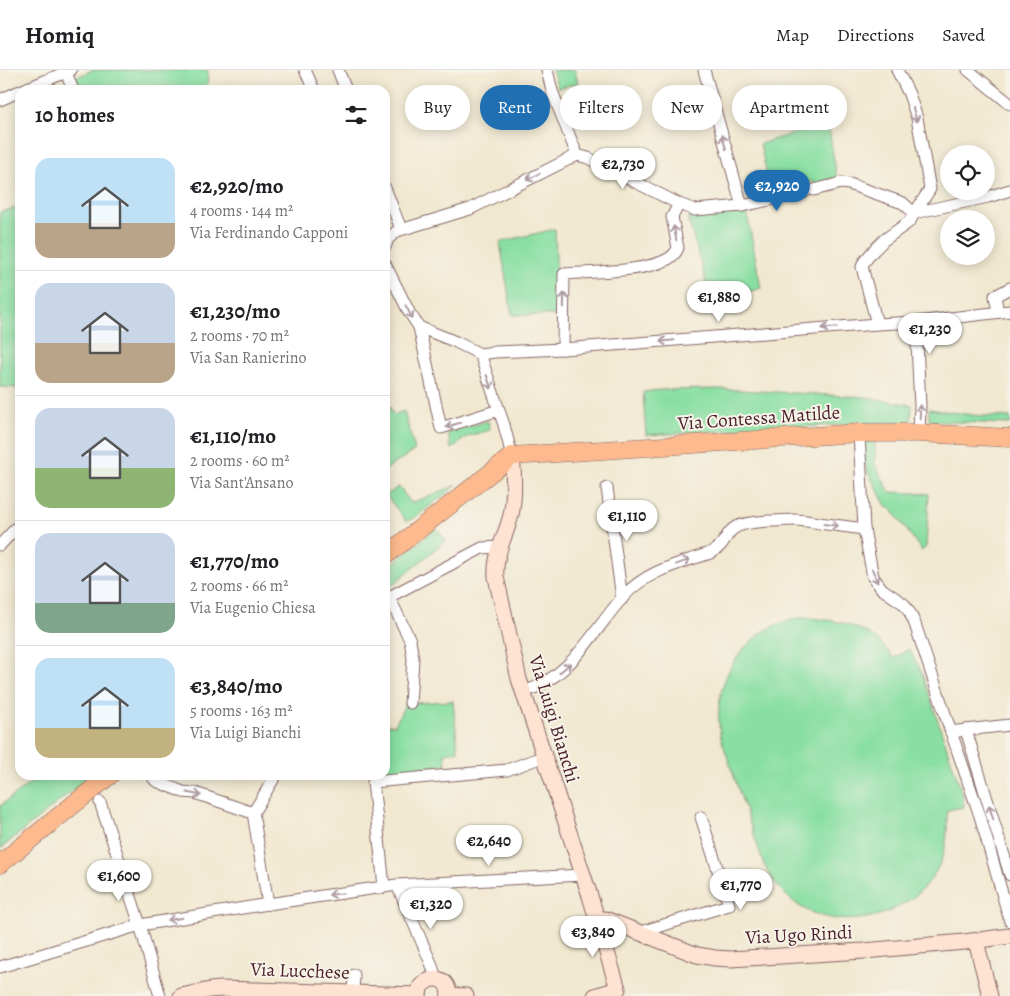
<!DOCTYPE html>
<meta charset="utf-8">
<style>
:root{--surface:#fff;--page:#f6f6f6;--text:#202124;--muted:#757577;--line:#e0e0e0;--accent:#1f6fb2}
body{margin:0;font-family:Alegreya,serif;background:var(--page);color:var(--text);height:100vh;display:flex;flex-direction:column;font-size:19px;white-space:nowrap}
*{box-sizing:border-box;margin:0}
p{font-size:16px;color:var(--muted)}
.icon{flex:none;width:28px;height:28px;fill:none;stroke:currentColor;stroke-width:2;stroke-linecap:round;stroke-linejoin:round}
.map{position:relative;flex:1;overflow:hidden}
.sheet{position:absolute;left:15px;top:15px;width:375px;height:695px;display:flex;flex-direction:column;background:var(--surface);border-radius:15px;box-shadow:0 2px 12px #0003}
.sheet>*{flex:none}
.hud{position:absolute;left:405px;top:15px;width:475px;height:45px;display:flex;gap:10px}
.controls{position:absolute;left:940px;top:75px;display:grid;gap:10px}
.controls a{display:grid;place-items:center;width:55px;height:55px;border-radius:50%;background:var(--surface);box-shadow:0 2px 12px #0003;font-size:25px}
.price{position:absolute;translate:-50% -42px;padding:0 11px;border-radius:18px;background:#fff;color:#222;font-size:16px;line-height:32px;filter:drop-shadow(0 1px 2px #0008)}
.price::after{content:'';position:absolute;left:50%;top:30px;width:15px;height:11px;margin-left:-8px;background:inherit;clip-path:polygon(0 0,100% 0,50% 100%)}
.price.active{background:var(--accent);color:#fff}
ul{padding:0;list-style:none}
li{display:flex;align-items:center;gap:15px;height:125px;padding:0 20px}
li+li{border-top:1px solid var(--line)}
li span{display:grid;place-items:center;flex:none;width:140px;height:100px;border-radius:15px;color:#555}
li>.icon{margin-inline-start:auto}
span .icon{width:60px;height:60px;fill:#fffc;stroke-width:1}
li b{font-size:21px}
h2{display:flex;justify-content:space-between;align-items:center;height:60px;padding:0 20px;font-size:21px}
.chip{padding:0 18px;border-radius:22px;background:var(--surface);box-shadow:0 2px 12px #0003;font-size:18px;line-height:45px}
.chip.active{background:var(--accent);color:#fff}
header{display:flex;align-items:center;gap:30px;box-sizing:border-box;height:70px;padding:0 25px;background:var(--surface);border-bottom:1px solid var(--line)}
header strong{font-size:24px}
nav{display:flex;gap:28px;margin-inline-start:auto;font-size:18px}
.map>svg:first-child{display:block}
</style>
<header>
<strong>Homiq</strong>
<nav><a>Map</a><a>Directions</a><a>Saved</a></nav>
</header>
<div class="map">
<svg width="1010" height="926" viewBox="0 0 1010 926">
<rect width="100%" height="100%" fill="#f7f3e8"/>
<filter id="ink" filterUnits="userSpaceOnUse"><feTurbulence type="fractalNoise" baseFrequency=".02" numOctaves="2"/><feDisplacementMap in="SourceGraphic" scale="10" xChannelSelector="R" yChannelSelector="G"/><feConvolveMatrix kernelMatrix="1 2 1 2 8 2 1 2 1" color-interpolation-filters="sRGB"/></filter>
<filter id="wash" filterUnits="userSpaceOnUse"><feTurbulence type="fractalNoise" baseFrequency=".0096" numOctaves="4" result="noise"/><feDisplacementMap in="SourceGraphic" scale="20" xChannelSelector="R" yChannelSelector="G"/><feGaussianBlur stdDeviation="1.12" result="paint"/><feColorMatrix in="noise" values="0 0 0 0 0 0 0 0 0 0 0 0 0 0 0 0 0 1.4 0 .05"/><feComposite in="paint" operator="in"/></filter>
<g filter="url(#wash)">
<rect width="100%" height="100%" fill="#f1e8d0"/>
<g fill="#89dfa3" stroke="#6a7f67">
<polygon points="93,0 208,0 207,20 79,20 74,8"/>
<polygon points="552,0 575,0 578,13 558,18"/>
<polygon points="828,52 837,109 814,115 813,111 803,114 803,117 771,123 760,74"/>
<polygon points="20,137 20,318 0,317 0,142"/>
<polygon points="746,138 761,218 712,233 688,148"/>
<polygon points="555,159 558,245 512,245 500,172"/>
<polygon points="721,319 865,327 912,335 911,351 646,365 643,322 660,320"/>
<polygon points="390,336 393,345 404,341 415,380 385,400 385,338"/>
<polygon points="929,339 980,346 1010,347 1010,354 929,351"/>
<polygon points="488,351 490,360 468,366 451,379 448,363"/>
<polygon points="875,371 875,395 890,422 929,424 926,477 922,481 890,437 887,438 864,394 863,372"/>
<polygon points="457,415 413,449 406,451 386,425 399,417 411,433"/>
<polygon points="436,458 446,470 390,517 388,514 385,517 385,500"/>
<path d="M799,548c29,0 59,5 82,25 4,5 9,11 13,15l15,-9 13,24 41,123 1,11 -17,3c0,15 1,30 -4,45 -18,56 -92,82 -142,52 -16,-10 -28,-25 -37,-42l-43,-127c-9,-42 8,-85 45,-108 10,-6 22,-9 33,-12z"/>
<polygon points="453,631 458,681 445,683 446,695 385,701 385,655 395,655 406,632 412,633"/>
<polygon points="41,705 92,705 0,779 0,736"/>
</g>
</g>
<g filter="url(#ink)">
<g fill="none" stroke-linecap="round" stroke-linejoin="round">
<g stroke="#846565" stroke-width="13">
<g id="street">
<polyline points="65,0 73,20"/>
<polyline points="305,0 314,20"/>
<polyline points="338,0 346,20"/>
<polyline points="547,0 552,21 577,85"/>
<polyline points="704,0 742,136"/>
<polyline points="968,0 1010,34"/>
<polyline points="23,20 71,0"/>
<polyline points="0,30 20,21"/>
<polyline points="577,85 588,88 679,134 695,140 742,136 805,122"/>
<polyline points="385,118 401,159"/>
<polyline points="814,120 841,113 849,114 903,133 914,143 988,127 1010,120"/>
<polyline points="385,177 388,169 397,161 470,139 577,85"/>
<polyline points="385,194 409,242 419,257 441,358 499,340"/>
<polyline points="998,242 995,226 1010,218"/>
<polyline points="916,252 920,336 919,363"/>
<polyline points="877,254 862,197 864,192 874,180 884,170 909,152 930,119 917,48 909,24 897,0"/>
<polyline points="419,257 456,272 480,284 504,355 512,386"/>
<path d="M563,279l1,-75c27,-2 81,-2 104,-15 5,-3 8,-6 10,-11l-6,-31 7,-13"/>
<polyline points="480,284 495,282 563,279 877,254 916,252 1010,241"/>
<polyline points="859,363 864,459 873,507 882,519 904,534 910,543 915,554 951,662"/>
<polyline points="607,418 622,529"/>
<polyline points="0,475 20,454"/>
<polyline points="389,527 410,570 413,589 410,633"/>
<polyline points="385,531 389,527 482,478 499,477"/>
<path d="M523,622c49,-15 68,-59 100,-95 23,-26 55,-33 87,-44 16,-7 15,-21 26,-26 10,-5 22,-5 33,-6 9,0 18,-1 27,-1 7,0 15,2 23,3 15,2 30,4 45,6"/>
<polyline points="966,660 1010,655"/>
<polyline points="151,705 156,711 183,722 195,723 253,743 268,834"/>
<polyline points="100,732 140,855 160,926"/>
<polyline points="253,743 276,705"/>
<polyline points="1010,805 966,660 951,662 980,746 1010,851"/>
<polyline points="397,815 431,893 434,902 433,909"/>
<polyline points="384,817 373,712 507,700 545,686"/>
<polyline points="641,862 729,835 701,747"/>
<polyline points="0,897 140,855 268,834 397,815 582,805"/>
<polyline points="353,923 354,905"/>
</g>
</g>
<g stroke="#846565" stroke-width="17">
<g id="secondary">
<path d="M512,386c2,19 3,40 -1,59 -5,21 -17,39 -15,62l23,102 71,217 28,93 -23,7"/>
<polyline points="596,849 605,849 697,885 715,888 730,889 864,881 964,872 1010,866"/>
<polyline points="976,871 990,926"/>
<polyline points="449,925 466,926"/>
<polyline points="181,926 210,920 221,919 418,925"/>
<path d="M419,926l1,-9c12,-13 29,-10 29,9"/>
</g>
</g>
<g stroke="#846565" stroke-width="19">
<g id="primary">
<polyline points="385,486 512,386 859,363 919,363 1010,368"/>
<polyline points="0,794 110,705"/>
</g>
</g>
<use href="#street" stroke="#fff" stroke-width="11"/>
<use href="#secondary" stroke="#fee3d2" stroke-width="15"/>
<use href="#primary" stroke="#fcba8e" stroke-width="18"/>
</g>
<defs><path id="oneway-shaft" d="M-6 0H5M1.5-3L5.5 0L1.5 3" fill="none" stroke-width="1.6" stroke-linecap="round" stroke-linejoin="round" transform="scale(1.25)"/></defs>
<g stroke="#ae9aa0">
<use href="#oneway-shaft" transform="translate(915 45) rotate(74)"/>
<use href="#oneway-shaft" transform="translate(724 72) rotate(-106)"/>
<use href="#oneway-shaft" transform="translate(533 107) rotate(153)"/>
<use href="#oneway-shaft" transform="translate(675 163) rotate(-101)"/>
<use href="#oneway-shaft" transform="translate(564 230) rotate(-89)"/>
<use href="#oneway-shaft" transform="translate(409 242) rotate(62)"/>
<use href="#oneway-shaft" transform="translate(829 258) rotate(175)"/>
<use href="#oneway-shaft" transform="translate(667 271) rotate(175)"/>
<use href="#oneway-shaft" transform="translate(489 312) rotate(71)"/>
<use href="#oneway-shaft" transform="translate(920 342) rotate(-88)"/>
<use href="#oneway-shaft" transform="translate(453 355) rotate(163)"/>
<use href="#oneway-shaft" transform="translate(831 455) rotate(7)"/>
<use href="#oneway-shaft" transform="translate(683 492) rotate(-20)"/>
<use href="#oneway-shaft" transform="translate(875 506) rotate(68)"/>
<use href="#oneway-shaft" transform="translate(565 598) rotate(-41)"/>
<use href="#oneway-shaft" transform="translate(194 724) rotate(11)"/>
<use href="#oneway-shaft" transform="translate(991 742) rotate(-107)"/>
<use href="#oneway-shaft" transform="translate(336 824) rotate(172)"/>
<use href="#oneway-shaft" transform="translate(175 849) rotate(171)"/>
</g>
</g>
<g text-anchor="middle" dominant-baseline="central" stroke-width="4" stroke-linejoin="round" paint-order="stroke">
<g font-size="19" fill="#4a1f2b" stroke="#f7f3e8">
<text transform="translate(759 348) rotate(-4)">Via Contessa Matilde</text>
<text transform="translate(554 649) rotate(73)">Via Luigi Bianchi</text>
<text transform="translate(799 865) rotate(-3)">Via Ugo Rindi</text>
<text transform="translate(300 901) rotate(2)">Via Lucchese</text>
</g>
</g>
</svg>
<div class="controls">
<a><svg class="icon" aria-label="locate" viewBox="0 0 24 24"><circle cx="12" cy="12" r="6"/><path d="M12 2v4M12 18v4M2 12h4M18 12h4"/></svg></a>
<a><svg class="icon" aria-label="layers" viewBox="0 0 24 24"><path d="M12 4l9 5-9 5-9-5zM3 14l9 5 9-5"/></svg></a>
</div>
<b class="price" style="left:623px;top:120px">€2,730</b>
<b class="price active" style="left:777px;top:142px">€2,920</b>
<b class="price" style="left:719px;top:253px">€1,880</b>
<b class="price" style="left:930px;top:285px">€1,230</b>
<b class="price" style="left:627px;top:472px">€1,110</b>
<b class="price" style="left:489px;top:797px">€2,640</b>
<b class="price" style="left:119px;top:832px">€1,600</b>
<b class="price" style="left:741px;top:841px">€1,770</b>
<b class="price" style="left:431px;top:860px">€1,320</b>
<b class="price" style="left:593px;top:888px">€3,840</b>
<div class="hud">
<a class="chip">Buy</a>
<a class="chip active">Rent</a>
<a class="chip">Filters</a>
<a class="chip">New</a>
<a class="chip">Apartment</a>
</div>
<section class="sheet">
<h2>10 homes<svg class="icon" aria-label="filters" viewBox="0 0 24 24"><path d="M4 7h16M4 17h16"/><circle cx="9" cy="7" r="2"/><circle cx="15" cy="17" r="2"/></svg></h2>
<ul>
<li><span style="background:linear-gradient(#bfe0f5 65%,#b9a48a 0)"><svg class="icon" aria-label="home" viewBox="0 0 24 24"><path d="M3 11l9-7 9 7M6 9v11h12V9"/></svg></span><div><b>€2,920/mo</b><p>4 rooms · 144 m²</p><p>Via Ferdinando Capponi</p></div></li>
<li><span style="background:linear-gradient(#c9d6e8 60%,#b9a48a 0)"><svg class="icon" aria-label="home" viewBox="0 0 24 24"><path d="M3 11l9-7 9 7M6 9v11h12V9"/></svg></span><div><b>€1,230/mo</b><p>2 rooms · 70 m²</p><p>Via San Ranierino</p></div></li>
<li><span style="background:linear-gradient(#c9d6e8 60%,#8fb573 0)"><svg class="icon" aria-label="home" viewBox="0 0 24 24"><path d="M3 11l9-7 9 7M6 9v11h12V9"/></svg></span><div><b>€1,110/mo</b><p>2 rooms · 60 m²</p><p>Via Sant'Ansano</p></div></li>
<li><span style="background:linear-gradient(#c9d6e8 70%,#7fa58c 0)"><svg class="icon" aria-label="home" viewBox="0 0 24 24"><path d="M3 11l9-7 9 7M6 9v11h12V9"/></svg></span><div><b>€1,770/mo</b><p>2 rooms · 66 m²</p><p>Via Eugenio Chiesa</p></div></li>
<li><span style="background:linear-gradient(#bfe0f5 70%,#c2b280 0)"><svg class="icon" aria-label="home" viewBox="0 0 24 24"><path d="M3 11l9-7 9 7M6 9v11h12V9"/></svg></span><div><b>€3,840/mo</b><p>5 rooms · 163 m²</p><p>Via Luigi Bianchi</p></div></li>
</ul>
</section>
</div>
